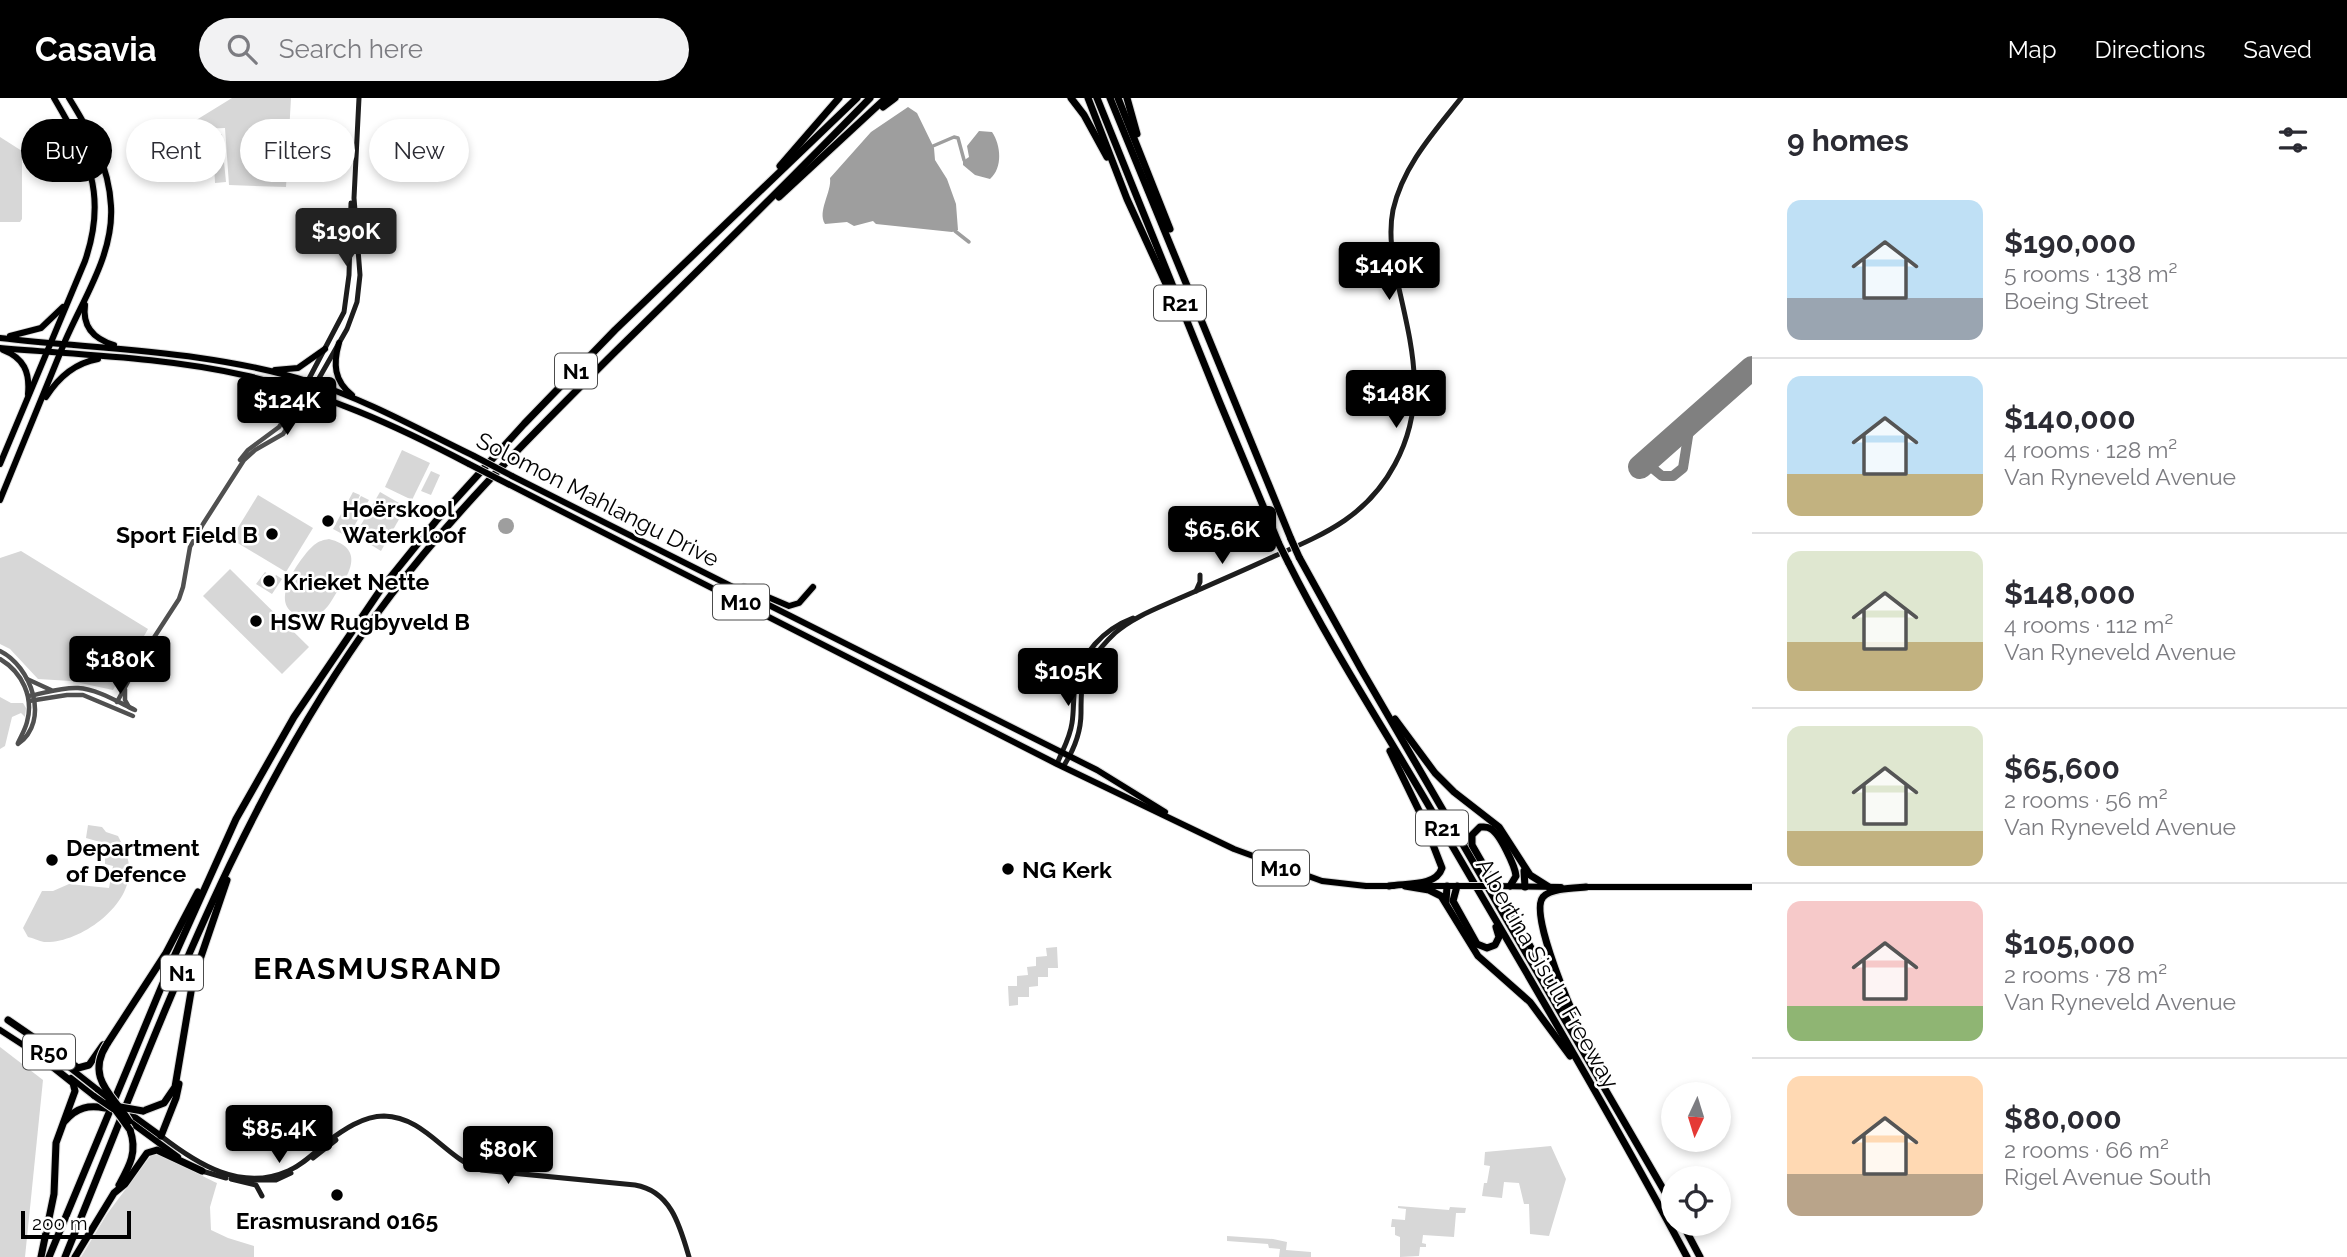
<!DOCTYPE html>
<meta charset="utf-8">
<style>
:root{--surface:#fff;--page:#f2f2f3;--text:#2b2b33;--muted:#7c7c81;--line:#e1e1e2;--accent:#000}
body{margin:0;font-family:Raleway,sans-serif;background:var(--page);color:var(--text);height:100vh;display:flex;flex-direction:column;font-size:26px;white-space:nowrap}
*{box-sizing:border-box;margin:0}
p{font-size:23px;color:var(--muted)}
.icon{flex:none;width:38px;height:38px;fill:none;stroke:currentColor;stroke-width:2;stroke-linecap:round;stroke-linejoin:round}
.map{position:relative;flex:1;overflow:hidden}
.panel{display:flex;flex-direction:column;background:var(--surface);width:595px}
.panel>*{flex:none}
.banner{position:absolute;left:21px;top:21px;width:665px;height:63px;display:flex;gap:14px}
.needle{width:46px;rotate:184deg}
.fabs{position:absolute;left:1661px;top:984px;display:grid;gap:14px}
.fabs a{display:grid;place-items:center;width:70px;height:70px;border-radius:50%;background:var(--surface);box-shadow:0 4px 10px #0003;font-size:35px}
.scale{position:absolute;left:21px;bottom:18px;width:110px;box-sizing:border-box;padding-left:7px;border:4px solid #000;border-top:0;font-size:19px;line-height:24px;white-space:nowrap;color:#000;-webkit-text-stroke:5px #fff;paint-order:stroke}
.price{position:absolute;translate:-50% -60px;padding:0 16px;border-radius:7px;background:var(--accent);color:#fff;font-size:23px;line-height:46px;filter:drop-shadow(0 2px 4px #0008)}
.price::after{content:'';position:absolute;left:50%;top:42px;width:21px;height:16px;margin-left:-10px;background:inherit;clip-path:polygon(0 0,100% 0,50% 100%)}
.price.selected{background:#222;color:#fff}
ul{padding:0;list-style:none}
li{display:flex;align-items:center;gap:21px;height:175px;padding:0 35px}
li+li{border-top:2px solid var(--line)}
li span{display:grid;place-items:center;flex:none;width:196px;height:140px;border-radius:14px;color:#555}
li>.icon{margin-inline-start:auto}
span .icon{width:84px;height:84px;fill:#fffc;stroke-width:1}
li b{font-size:30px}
h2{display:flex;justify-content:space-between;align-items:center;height:84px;padding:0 35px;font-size:30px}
.chip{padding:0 24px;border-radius:32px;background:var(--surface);box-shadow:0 4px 10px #0003;font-size:24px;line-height:63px}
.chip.selected{background:var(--accent);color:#fff}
header{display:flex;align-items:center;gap:42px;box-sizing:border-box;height:98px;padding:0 35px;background:var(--accent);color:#fff}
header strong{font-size:33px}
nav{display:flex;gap:38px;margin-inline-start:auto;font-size:24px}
.search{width:490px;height:63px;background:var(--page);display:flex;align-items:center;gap:18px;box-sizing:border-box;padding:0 24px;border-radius:38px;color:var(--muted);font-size:26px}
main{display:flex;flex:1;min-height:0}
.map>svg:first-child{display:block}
</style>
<header>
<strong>Casavia</strong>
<div class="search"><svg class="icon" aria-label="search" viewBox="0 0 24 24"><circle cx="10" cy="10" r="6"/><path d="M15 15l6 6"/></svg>Search here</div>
<nav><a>Map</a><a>Directions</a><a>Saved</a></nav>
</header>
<main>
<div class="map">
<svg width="1752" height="1159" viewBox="0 0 1752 1159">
<rect width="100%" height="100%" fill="#fff"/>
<g fill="#d7d7d7">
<polygon points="232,0 291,0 286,89 229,87 225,30 180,32"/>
<polygon points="222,36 223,57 193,58 194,78 184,79 182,58 169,59 168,38"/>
<polygon points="0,39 22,53 22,121 20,124 0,124"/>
<polygon points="224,64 226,84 215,85 214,65"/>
<polygon points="402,352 430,365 412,402 385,389"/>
<polygon points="431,373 440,377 431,397 421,393"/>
<polygon points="353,394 360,397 353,413 361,398 369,402 348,439 333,431"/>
<polygon points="380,394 406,409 381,453 355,437"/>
<polygon points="258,397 313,430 286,474 231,441"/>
<path d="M329,441c35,9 22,33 8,53 -5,7 -9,17 -17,21 -6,3 -15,4 -21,2 -33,-9 1,-58 15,-70 5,-4 9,-5 15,-6z"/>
<polygon points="21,453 148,531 113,592 71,583 38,581 10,551 0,546 0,460"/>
<polygon points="230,471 309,549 282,576 203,498"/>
<polygon points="265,474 274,480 276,477 282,481 272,496 256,486"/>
<polygon points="0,599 11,605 23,605 26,610 25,619 21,615 12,619 5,648 0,651"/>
<path d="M88,727l14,2 4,5 12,4c6,12 12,22 11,36 0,36 -51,72 -85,70 -5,-1 -11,-4 -16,-5l-5,-9 19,-37h11l16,-7 40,4 4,-22 -8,-2v-11l-5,-11 -14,-4z"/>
<polygon points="1057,849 1058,870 1048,870 1048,879 1038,879 1038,888 1029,889 1029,899 1018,899 1018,907 1009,908 1008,888 1017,888 1017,878 1028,877 1027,869 1036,868 1036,859 1047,858 1046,850"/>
<polygon points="0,949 43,982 25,1159 0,1159"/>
<polygon points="1551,1048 1566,1081 1549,1138 1530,1136 1529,1106 1524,1106 1519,1085 1504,1084 1502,1100 1482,1098 1484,1085 1487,1085 1490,1068 1484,1067 1485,1054"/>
<path d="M152,1056c10,-1 51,23 65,29l-7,24 1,23 17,8 26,8v11h-173l26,-43z"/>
<polygon points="1398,1108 1449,1112 1450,1109 1466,1110 1465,1115 1456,1115 1454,1139 1423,1137 1422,1145 1426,1146 1426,1149 1420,1149 1419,1158 1400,1159 1400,1139 1395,1137 1395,1129 1391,1129 1392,1121 1405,1122 1406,1111 1398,1110"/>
<polygon points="1227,1138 1273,1141 1287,1144 1286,1152 1311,1154 1311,1159 1279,1159 1280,1151 1269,1150 1268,1146 1227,1143"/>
</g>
<g fill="#9e9e9e">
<path d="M908,9l9,6 17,35 1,12 12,19 9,25 2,26 -6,2 -76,-8 -3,-3 -19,5 -7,-4 -22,2c-8,-13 7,-32 5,-46l41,-46z"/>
<path d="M979,33l13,1c9,13 11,36 -2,47l-15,-4 -12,-10v-4l6,-4 -2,-11z"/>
<circle cx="506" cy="428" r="8"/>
</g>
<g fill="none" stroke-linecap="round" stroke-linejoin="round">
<g stroke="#9e9e9e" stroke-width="3.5">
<polyline points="933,48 954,39 958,40 964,62"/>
<polyline points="955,133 969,144"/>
</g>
<path stroke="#808080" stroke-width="10" d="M1677,337c-14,9 -30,11 -26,32l11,9h11l10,-8 6,-38 14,-19"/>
<polyline stroke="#808080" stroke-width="24" points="1640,369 1752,270"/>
<g stroke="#dbdbdb" stroke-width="8">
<g id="primary">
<path d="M85,207c-3,22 9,34 29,40"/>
<polyline points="10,238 41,230 63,209"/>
<path d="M0,240c104,12 209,12 310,44 57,18 110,48 164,74"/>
<path d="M339,245c-6,21 -5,38 13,52"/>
<path d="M0,250c81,7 163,9 243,27 79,17 154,51 226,89"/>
<path d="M3,252c21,8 27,22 25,44"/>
<polyline points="275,272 298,270 325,251"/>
<path d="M46,299c12,-19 29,-34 52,-38"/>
<path d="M0,366l85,-203c23,-67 3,-105 -31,-163"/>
<polyline points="512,378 1097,672 1165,714"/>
<polyline points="508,386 1057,666 1234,751 1322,783 1366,788 1393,788"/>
<path d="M0,402c21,-52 42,-102 63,-154 18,-44 51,-90 48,-140 -2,-41 -21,-74 -42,-108"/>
<polyline points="744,489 789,508 799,505 813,489"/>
<polyline points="1421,788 1469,788"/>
<polyline points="1497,788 1561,789"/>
<polyline points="1582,789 1752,789"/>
<polyline points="0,932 37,956"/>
<polyline points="46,951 98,992"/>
<polyline points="71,980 94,998"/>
<polyline points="132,1017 161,1038"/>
<polyline points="129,1023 178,1059"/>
</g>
</g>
<g stroke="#dbdbdb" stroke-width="9">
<g id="motorway">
<polyline points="1071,0 1084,17 1107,59"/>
<polyline points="1088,0 1127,101 1178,212"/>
<polyline points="1097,0 1220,305 1279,446"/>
<polyline points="1110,0 1291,441"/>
<polyline points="1118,0 1170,131"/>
<polyline points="1127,0 1137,36"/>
<polyline points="883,9 895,0"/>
<polyline points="780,68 839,0"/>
<polyline points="779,99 886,0"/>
<polyline points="1299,459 1361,571 1673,1108"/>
<path d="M1288,464c41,82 91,159 138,239 88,151 178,301 261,456"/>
<polyline points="1395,621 1435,675 1454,694 1499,729 1530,777 1549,789"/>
<polyline points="1524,773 1525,789"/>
<path d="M1389,788c17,-3 47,1 53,-18l-19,-49 -33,-68"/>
<polyline points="1405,788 1429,792 1441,798 1478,858 1530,904 1570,958"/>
<polyline points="1457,788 1453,803 1477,846 1487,850 1495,847 1499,839 1496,829"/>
<path d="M1510,788l6,-10c-1,-10 -16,-42 -25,-47 -4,-3 -6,-2 -11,-2l-8,8v10l124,216"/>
<polyline points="1446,804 1447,788"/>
<path d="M1573,915c-8,-18 -43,-101 -30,-116 8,-9 31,-9 43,-10"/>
<polyline points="8,922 78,970 89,967 103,947"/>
<polyline points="107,946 166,855 198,794"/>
<polyline points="34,954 73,985 75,993 56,1045 54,1096 41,1159"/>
<polyline points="1596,960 1607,984"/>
<polyline points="143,1013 164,1005 175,989 193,882 227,782"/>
<path d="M65,1023c12,-14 24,-16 40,-13"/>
<polyline points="161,1038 176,1000 179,986"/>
<path d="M119,1087c10,-18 19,-33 11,-55"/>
<polyline points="1682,1125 1700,1159"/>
<polyline points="49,1159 173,861 236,721 294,619 381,491 436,423 524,326 615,232 857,0"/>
<path d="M65,1159c93,-227 176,-465 326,-662 67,-88 146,-165 224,-243 86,-84 171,-168 255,-254"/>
<polyline points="75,1159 114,1095 125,1086 147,1055 157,1052 202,1073"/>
</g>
</g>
<g stroke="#505050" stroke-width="4.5">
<polyline points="240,362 248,352 279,329 302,294"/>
<path d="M0,553c31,15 51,70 18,93"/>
<path d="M0,561c22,13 34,38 27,63 -2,8 -6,14 -9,21"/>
<polyline points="27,581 51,592"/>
<polyline points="125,591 125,602 129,609"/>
<path d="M29,598c16,-3 33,-9 49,-8 19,1 40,14 57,22"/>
<polyline points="29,603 67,597 83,597 133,618"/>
<polyline points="117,604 142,558 179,501 183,489 190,449 203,426 244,362 255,352 283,336 309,297"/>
</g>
<g stroke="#1d1d1d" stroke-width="5">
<polyline points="302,294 344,214 349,177 351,105"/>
<polyline points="310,296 347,231 357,204 360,177 354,100 359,0"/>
<polyline points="1196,493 1200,484 1200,477"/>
<path d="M1057,666c5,-13 13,-26 15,-41 2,-12 1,-25 3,-38 5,-31 29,-56 58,-67"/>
<path d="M1063,669c11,-17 18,-34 18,-54 0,-9 0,-18 1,-26 4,-21 18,-40 33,-54 18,-16 43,-25 65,-35 32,-14 65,-28 97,-43 50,-22 91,-40 118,-91 33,-61 17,-117 3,-180 -5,-25 -10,-49 -5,-74 10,-44 41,-78 68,-112"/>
<path d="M161,1038c36,28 80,56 127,35 15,-6 27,-19 39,-29 16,-12 36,-26 57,-26 41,1 61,42 97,54l154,15c36,6 45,41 54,72"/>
<polyline points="313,1060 336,1042"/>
<polyline points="202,1073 226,1080"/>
<polyline points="231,1081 256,1087 262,1098"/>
<polyline points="243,1082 276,1082 291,1075"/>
</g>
<use href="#primary" stroke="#000" stroke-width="6"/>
<use href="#motorway" stroke="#000" stroke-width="7"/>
<g stroke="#dbdbdb" stroke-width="8" stroke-linecap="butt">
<g id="primary-bridge">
<polyline points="474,358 512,378"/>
<polyline points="469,366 508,386"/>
<polyline points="1469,788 1497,788"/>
<polyline points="98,992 113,1004"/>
<polyline points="94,998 113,1011"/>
</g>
</g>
<g stroke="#dbdbdb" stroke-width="9" stroke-linecap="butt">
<g id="motorway-bridge">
<polyline points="1291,441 1299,459"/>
<polyline points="1279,446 1288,464"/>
<path d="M107,946c-22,34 6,51 22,77"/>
<polyline points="109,1003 130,1032"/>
<polyline points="120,1009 143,1013"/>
</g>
</g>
<use href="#primary-bridge" stroke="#000" stroke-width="6"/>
<use href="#motorway-bridge" stroke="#000" stroke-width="7"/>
</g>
<g fill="#000" stroke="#fff" stroke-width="2.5">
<circle cx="328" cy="423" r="7"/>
<circle cx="272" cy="436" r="7"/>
<circle cx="269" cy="483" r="7"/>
<circle cx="256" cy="523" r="7"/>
<circle cx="52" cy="762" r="7"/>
<circle cx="1008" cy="771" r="7"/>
<circle cx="337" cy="1097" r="7"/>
</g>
<g text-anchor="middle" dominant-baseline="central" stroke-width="5" stroke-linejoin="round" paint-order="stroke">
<g fill="#fff" stroke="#4c4c4c" stroke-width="2">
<rect x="1154" y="187.5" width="52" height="35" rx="5"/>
<rect x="555" y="255.5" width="42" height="35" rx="5"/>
<rect x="713" y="486.5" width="56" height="35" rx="5"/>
<rect x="1416" y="712.5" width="52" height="35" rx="5"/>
<rect x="1253" y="752.5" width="56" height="35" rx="5"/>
<rect x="161" y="857.5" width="42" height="35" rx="5"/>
<rect x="23" y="936.5" width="52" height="35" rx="5"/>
</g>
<g font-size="21" font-weight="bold" fill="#000">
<text x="1180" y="205">R21</text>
<text x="576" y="273">N1</text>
<text x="741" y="504">M10</text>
<text x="1442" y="730">R21</text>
<text x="1281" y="770">M10</text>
<text x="182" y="875">N1</text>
<text x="49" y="954">R50</text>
</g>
<g font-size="23" fill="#000" stroke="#fff">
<text transform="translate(598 401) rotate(27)">Solomon Mahlangu Drive</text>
<text transform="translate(1548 875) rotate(60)">Albertina Sisulu Freeway</text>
</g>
<g font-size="23" font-weight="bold" fill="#000" stroke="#fff" text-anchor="start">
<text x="342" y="410">Hoërskool<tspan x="342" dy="26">Waterkloof</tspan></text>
<text x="258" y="436" text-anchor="end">Sport Field B</text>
<text x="283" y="483">Krieket Nette</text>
<text x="270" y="523">HSW Rugbyveld B</text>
<text x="66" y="749">Department<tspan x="66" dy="26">of Defence</tspan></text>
<text x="1022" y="771">NG Kerk</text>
<text x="337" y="1122" text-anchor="middle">Erasmusrand 0165</text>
</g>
<g font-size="30" font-weight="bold" letter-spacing="2" fill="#000" stroke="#fff">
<text x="378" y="870">ERASMUSRAND</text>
</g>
</g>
</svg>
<div class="fabs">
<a><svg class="needle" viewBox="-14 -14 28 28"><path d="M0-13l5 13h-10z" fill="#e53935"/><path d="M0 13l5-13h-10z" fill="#7c7c81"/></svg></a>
<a><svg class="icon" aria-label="locate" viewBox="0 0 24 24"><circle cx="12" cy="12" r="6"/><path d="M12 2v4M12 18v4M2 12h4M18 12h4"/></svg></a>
</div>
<div class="scale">200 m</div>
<b class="price selected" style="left:346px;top:170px">$190K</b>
<b class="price" style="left:1389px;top:204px">$140K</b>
<b class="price" style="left:1396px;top:332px">$148K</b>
<b class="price" style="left:287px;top:339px">$124K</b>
<b class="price" style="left:1222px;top:468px">$65.6K</b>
<b class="price" style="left:120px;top:598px">$180K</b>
<b class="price" style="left:1068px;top:610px">$105K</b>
<b class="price" style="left:279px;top:1067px">$85.4K</b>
<b class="price" style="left:508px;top:1088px">$80K</b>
<div class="banner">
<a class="chip selected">Buy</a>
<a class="chip">Rent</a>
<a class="chip">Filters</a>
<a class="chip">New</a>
</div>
</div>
<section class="panel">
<h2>9 homes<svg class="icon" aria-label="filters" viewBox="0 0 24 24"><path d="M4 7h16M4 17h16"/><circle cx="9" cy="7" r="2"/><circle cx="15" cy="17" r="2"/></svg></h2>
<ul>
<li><span style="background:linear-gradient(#bfe0f5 70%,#9aa5b1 0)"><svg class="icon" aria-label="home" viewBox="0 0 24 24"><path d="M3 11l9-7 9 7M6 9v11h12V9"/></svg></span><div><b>$190,000</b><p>5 rooms · 138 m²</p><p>Boeing Street</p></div></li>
<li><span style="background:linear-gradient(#bfe0f5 70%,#c2b280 0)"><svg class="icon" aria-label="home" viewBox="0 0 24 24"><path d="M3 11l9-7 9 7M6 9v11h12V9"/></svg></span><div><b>$140,000</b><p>4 rooms · 128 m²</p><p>Van Ryneveld Avenue</p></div></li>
<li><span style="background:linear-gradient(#dfe7d0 65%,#c2b280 0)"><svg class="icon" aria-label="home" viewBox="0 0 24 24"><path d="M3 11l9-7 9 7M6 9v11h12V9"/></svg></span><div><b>$148,000</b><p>4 rooms · 112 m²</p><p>Van Ryneveld Avenue</p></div></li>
<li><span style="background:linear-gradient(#dfe7d0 75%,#c2b280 0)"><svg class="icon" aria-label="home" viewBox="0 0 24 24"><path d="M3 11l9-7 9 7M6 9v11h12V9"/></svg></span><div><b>$65,600</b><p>2 rooms · 56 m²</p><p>Van Ryneveld Avenue</p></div></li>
<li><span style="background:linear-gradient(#f6c9c9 75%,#8fb573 0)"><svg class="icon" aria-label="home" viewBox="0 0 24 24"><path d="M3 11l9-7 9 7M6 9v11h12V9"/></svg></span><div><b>$105,000</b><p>2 rooms · 78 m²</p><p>Van Ryneveld Avenue</p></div></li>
<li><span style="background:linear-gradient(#ffd9b3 70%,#b9a48a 0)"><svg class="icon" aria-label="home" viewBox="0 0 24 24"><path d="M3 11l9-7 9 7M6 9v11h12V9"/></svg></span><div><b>$80,000</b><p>2 rooms · 66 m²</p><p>Rigel Avenue South</p></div></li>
</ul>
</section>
</main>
